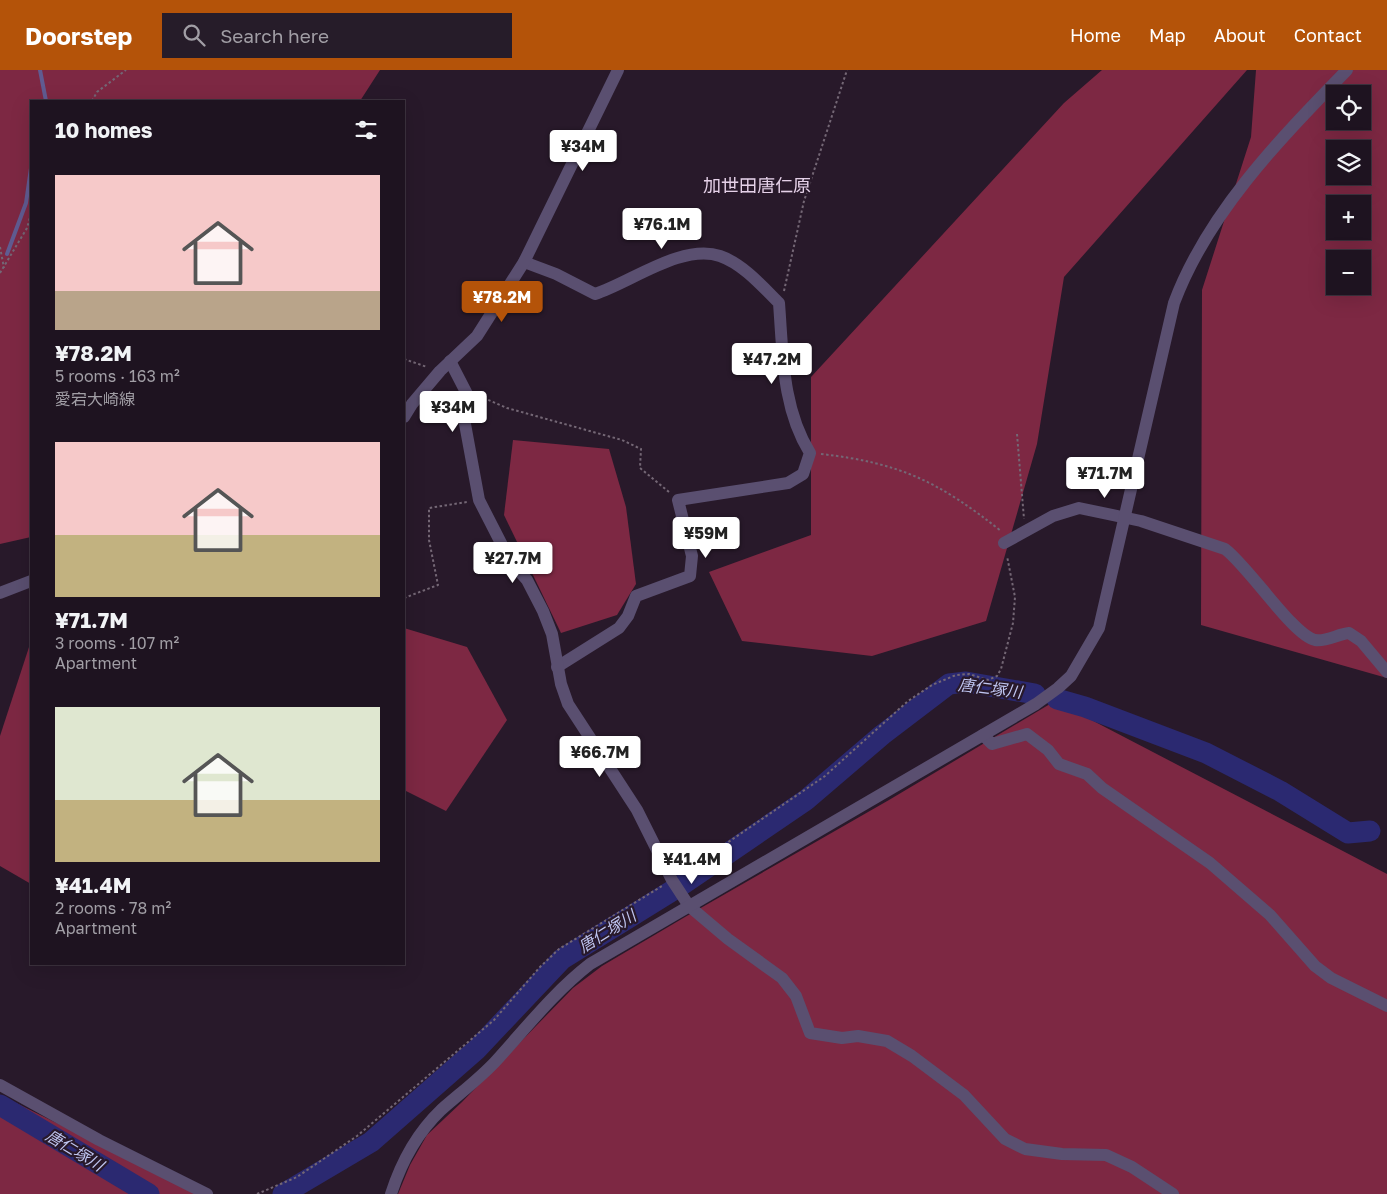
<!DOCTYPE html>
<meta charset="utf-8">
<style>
:root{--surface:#1e1320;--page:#261c29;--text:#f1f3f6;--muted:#a19ea5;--line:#3c323e;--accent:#b45309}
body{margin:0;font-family:"Golos Text","Noto Sans JP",sans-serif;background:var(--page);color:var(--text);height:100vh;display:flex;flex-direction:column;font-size:19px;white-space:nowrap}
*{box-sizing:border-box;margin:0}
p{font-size:16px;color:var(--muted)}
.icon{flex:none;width:28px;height:28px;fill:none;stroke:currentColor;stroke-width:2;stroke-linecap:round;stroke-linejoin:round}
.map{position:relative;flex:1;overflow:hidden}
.side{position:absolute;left:30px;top:30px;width:375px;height:865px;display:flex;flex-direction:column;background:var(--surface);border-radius:0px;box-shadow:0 5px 20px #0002,0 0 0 1px var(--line)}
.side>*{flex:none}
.buttons{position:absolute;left:1326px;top:15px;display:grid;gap:10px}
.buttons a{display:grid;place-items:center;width:45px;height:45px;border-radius:0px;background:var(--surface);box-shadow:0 5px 20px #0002,0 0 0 1px var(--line);font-size:25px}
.price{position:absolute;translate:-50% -42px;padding:0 11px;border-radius:5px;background:#fff;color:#222;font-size:16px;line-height:32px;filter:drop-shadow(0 1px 2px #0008)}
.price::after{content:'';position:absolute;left:50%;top:30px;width:15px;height:11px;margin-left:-8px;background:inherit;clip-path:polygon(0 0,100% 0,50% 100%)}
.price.current{background:var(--accent);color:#fff}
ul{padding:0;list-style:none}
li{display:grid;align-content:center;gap:10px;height:265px;padding:0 25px}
li span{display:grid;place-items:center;height:155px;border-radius:0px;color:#555}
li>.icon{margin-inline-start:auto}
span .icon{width:90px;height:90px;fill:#fffc;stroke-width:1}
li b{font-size:21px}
h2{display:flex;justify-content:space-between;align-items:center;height:60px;padding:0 25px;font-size:21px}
header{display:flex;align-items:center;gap:30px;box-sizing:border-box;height:70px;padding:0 25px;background:var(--accent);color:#fff}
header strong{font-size:24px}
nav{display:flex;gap:28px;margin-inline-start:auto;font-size:18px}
.search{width:350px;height:45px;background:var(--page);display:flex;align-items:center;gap:12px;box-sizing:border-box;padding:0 18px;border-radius:0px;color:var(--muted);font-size:19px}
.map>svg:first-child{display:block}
</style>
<header>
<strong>Doorstep</strong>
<div class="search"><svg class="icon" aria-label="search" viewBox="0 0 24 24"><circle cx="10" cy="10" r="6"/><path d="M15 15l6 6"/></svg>Search here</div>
<nav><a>Home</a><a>Map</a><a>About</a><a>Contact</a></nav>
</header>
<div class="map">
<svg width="1387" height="1124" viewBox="0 0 1387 1124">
<rect width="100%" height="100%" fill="#28192a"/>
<g fill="#7d2843" fill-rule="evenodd">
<polygon points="0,0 380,0 360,31 31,31 31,467 0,474"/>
<polygon points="1102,0 1247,0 1064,207 1037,374 986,551 872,586 742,571 709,502 811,465 811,307 1064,33"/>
<path d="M1256,0h131v608l-186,-53 1,-335 49,-153zM1335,24h27v27h-27zM1335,79h27v27h-27zM1335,134h27v27h-27zM1335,189h27v27h-27z"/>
<polygon points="513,370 609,379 626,437 636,514 617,545 561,563 504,445"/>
<polygon points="404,558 467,577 507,650 446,741 404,720"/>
<polygon points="31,571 31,814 0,796 0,666"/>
<polygon points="1055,631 1387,804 1387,1124 398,1124 410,1095 427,1065 462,1032 573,918 602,896 685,847 889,730"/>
<polygon points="0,1025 200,1124 0,1124"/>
</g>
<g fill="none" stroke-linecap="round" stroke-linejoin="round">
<g stroke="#605b91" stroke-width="4">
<polyline points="40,0 46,31"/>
<polyline points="7,184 26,133 31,98"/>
</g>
<g stroke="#2b2971" stroke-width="21">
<polyline points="1057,629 1085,637 1206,683 1280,721 1348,763 1370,761"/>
<polyline points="0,1035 149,1124"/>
<polyline points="283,1124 371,1072 477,979 562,889 683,814 806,730 882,665 949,614 966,612 1035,624"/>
</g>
<g stroke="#746775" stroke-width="2" stroke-dasharray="2.5 2.5" stroke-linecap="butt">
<polyline points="92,31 97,22 126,0"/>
<polyline points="0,177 4,198"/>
<polyline points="0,203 27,158 31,144"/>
<polyline points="784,221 804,131 847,0"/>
<polyline points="404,289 427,297"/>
<polyline points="479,326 507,338 622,370 641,379 640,398 669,422"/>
<polyline points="1017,364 1024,449"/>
<path d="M821,384c80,9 118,28 180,77"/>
<polyline points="404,528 438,515 429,470 429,438 467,432"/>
<polyline points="683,803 825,706 908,631 932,615 956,605 969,604 988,610 997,606 1001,599 1013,553 1015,527 1007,486"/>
<polyline points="257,1124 297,1107 357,1066 494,950 540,897 559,879 662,816"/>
</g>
<g stroke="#5a4f70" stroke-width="12">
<path d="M524,192l32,12 39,20c35,-11 87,-51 125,-38 23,8 42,30 59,47 4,51 3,105 31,150l-7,21 -15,9 -110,17 14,56 -2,20 -54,20 -8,20 -9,12 -62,39"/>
<polyline points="450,291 467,324 465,354 479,430 502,475 513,494 527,510 543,541 552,564 561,614 568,634 637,740 672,810 689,836 728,869 782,908 796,926 810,963 842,968 858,966 887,971 912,986 964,1025 1005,1069 1025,1079 1062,1084 1106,1085 1132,1097 1173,1124"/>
<polyline points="404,347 412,334 440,301 477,266 524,192 618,0"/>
<path d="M1004,473l49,-27 26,-8 62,13 84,28c24,18 68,86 90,91 11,2 23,-6 34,-7l12,8 26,31"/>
<polyline points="0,523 31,511"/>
<polyline points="983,665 992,674 1027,664 1048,680 1059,694 1087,704 1102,718 1210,793 1270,845 1315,896 1331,908 1387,936"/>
<polyline points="0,1015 99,1070 207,1124"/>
<path d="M391,1124c10,-31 26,-61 50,-84 18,-16 37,-30 54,-48 31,-34 59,-70 95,-98l446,-260 22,-16 13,-12 28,-48 75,-325c34,-91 107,-165 173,-233"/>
</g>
</g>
<g text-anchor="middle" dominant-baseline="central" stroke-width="4.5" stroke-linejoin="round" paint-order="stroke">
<g font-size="16" font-style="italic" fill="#bfc5f0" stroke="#28192a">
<text transform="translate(990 618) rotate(7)">唐仁塚川</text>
<text transform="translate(607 861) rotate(-32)">唐仁塚川</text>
<text transform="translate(75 1080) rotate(31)">唐仁塚川</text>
</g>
<g font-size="18" fill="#e5d1e8" stroke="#28192a">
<text x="757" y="115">加世田唐仁原</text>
</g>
</g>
</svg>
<div class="buttons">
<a><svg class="icon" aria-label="locate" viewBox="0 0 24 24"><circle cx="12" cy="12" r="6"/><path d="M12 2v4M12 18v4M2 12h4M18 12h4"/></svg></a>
<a><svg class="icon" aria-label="layers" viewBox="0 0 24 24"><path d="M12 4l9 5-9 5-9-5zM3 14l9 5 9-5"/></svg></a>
<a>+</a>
<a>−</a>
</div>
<b class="price" style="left:583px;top:102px">¥34M</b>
<b class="price" style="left:662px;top:180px">¥76.1M</b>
<b class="price current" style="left:502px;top:253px">¥78.2M</b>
<b class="price" style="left:772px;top:315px">¥47.2M</b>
<b class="price" style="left:453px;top:363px">¥34M</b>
<b class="price" style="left:1105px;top:429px">¥71.7M</b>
<b class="price" style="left:706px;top:489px">¥59M</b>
<b class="price" style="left:513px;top:514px">¥27.7M</b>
<b class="price" style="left:600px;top:708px">¥66.7M</b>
<b class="price" style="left:692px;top:815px">¥41.4M</b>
<section class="side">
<h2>10 homes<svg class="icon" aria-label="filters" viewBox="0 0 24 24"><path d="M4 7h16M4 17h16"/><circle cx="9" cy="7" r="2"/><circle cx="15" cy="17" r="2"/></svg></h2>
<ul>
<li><span style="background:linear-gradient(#f6c9c9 75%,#b9a48a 0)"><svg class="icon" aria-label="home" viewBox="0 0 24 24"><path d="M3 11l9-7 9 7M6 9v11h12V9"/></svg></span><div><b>¥78.2M</b><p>5 rooms · 163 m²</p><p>愛宕大崎線</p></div></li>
<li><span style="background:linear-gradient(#f6c9c9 60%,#c2b280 0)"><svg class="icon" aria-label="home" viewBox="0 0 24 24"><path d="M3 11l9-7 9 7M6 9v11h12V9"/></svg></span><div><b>¥71.7M</b><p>3 rooms · 107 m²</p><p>Apartment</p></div></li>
<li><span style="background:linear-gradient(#dfe7d0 60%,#c2b280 0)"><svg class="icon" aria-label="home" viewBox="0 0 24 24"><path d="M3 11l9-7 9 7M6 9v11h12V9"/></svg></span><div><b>¥41.4M</b><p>2 rooms · 78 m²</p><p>Apartment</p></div></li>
</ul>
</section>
</div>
